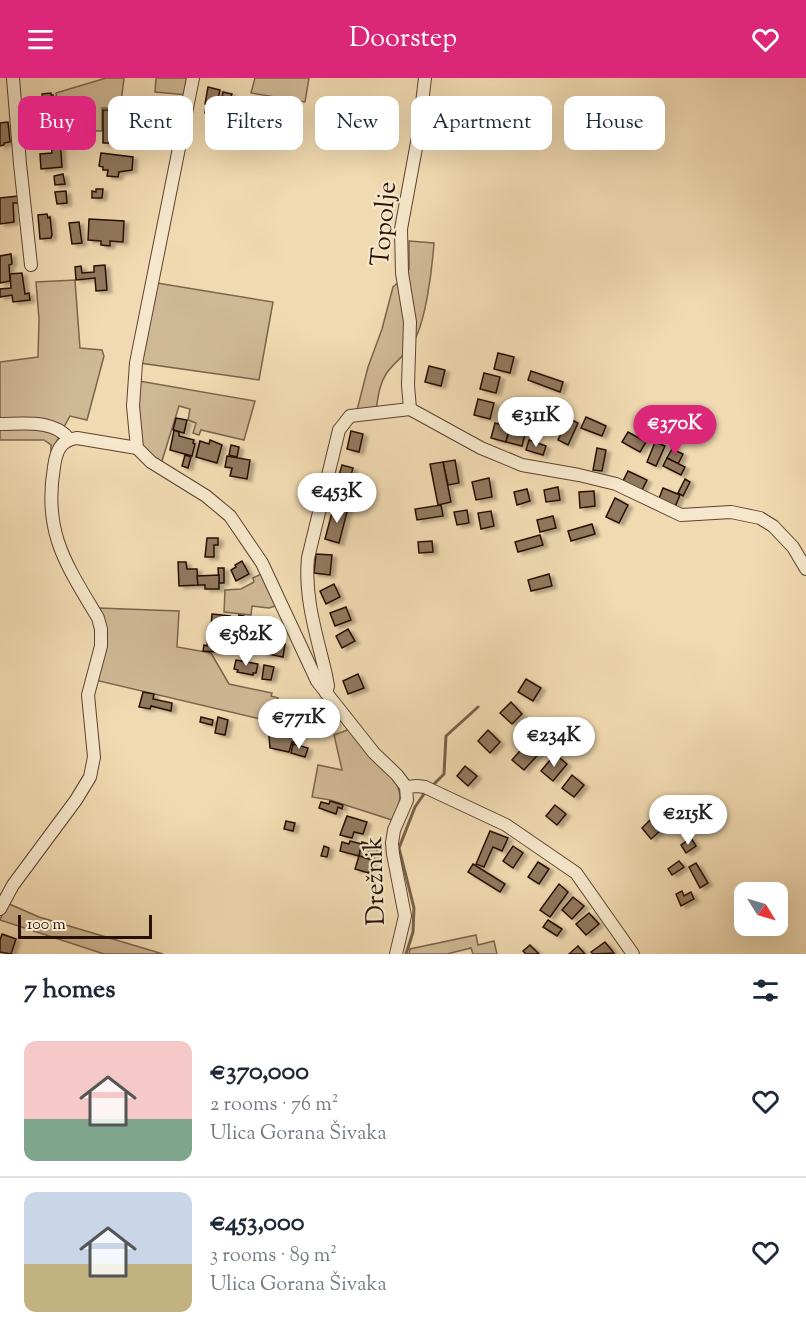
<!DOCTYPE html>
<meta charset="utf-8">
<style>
:root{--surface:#fff;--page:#f6f6f7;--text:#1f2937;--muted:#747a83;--line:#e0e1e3;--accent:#db2777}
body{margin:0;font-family:"Sorts Mill Goudy",serif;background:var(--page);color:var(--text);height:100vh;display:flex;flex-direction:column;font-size:22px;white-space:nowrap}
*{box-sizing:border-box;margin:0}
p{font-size:20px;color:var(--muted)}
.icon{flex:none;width:33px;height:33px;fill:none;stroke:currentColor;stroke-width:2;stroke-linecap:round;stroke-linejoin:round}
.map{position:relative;height:876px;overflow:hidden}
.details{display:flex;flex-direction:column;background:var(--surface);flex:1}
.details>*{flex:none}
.banner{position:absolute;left:18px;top:18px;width:771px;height:54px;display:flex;gap:12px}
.needle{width:39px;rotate:127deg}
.tools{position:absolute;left:734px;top:804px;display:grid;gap:12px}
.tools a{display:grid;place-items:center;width:54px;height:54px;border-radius:12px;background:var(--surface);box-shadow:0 6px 24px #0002;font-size:30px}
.scale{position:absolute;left:18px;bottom:15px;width:134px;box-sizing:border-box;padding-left:6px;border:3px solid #291005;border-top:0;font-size:16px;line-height:21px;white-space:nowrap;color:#291005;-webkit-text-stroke:4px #f6e7cc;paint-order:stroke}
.price{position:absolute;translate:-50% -51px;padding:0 14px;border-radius:21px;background:#fff;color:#222;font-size:20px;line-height:39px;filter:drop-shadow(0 2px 3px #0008)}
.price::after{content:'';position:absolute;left:50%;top:36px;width:18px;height:14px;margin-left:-9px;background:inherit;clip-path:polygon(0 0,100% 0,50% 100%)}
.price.on{background:var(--accent);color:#fff}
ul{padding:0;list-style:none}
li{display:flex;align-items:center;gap:18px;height:150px;padding:0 24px}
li+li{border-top:2px solid var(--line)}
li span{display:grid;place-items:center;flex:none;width:168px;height:120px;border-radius:12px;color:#555}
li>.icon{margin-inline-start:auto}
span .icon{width:72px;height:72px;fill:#fffc;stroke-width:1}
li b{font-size:26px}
h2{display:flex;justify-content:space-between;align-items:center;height:72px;padding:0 24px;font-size:26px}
.chip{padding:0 21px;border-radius:12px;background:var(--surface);box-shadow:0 6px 24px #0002;font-size:21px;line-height:54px}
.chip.on{background:var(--accent);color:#fff}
header{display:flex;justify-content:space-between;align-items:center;height:78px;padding:0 24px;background:var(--accent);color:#fff;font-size:27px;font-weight:600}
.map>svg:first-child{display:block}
</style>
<header><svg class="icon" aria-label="menu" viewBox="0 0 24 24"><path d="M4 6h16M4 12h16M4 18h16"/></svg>Doorstep<svg class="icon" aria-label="heart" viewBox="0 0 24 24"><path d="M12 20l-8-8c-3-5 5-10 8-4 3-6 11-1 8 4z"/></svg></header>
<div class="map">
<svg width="806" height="876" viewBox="0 0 806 876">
<defs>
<filter id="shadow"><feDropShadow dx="4.5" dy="2.5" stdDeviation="1.5" flood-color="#0004"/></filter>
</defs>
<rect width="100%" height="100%" fill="#f1dab1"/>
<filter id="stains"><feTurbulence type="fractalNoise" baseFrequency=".00333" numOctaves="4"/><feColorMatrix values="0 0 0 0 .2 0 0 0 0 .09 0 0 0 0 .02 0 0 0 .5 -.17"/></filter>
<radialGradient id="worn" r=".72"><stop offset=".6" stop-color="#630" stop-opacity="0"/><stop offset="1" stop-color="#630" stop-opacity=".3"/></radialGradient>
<g fill="#cfb894" stroke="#7c644c" stroke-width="1.5">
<polygon points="106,0 124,0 121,25 117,25 116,30 102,30 102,53 93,53 92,64 61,62 56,15"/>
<polygon points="156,0 190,0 188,17 155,14"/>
<polygon points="255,0 309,0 305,24 251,15"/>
<path d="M409,163l25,2c-2,27 -8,78 -21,100 -7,12 -20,20 -27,31 -7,11 -8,24 -10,36h-19l11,-43 14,-38 11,-42 14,-12 2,-6z"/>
<polygon points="75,202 80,270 102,272 104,278 87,342 70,338 64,349 0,343 0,284 38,279 39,241 36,204"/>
<polygon points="157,205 273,224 259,302 140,285"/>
<path d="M139,303l116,20 -11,39 -43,-10 -2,5 -6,-2 3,-10 -8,-3 2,-11 -11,-3 -18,58c-4,-4 -10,-8 -14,-13 -15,-17 -9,-49 -8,-70z"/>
<polygon points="0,350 51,352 60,357 51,374 51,367 44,362 0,362"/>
<polygon points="263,495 278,527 269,530 252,528 251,537 224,534 225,512 241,511 254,504 253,500"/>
<polygon points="98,530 179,533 177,569 211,575 229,606 272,615 271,618 278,620 273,644 95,602"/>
<path d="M350,651l45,52c9,17 4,23 -3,39l-62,-20 -18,-3 6,-32 24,5 -8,-35z"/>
<polygon points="7,825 39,839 163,876 104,876 0,842"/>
<polygon points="476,857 478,867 494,863 497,876 473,876 471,870 447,876 409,876 410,871"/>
</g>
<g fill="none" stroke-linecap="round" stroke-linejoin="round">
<g stroke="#786049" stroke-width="3">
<polyline points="431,709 444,696 446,658 478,629"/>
<polyline points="406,876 413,854 414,830 399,770 415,729 426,713"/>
</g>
</g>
<g fill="#91795e" stroke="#291005" stroke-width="1.5" filter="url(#shadow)">
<polygon points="208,9 220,12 217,25 215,24 214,28 205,26"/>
<polygon points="223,14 232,16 228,25 221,24"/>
<polygon points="51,15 51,17 53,17 53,21 51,21 54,47 49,48 49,46 42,46 38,23 43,22 42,16"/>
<polygon points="119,27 137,29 137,34 118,33"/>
<polygon points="206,29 221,32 218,44 209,42 210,36 205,35"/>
<polygon points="103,32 114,32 113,65 103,65"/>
<polygon points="263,38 274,40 272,52 261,50"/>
<polygon points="136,42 145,43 142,65 134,63"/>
<polygon points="8,44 10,64 4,65 4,67 0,68 0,45"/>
<polygon points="60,61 62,89 41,91 40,76 52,75 51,62"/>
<polygon points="101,75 133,79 132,92 119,94 118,99 107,98 108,92 103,92 103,89 99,88"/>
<polygon points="63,96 65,106 55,107 54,98"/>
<polygon points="96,111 103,111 102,120 92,120 92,113 96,114"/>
<polygon points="66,113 67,125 57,126 55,114"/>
<polygon points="18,118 19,125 13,125 14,144 0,146 0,120"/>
<polygon points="47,136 48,140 50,139 52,157 51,160 40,161 38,137"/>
<polygon points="89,141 124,143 123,164 110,163 110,168 101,167 101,163 88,162"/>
<polygon points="79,144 82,165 72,166 69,145"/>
<polygon points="11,176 12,186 9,187 10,203 0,205 0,178"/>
<polygon points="105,187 107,212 96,213 95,200 76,202 75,189 81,188 82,195 94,194 94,188"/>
<polygon points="22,195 25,216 29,215 30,222 13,224 12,217 0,219 0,211 11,210 10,196"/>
<polygon points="498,275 514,279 510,295 494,291"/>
<polygon points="429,288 445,292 441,308 425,304"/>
<polygon points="531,293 563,304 560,314 528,302"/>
<polygon points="484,295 500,299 496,315 480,311"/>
<polygon points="528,320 550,324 548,334 526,329"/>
<polygon points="478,321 494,325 490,341 474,337"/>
<polygon points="586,339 606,348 602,358 581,350"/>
<polygon points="176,340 187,342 184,355 173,352"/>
<polygon points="568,340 578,345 568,367 558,362"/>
<polygon points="495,345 510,349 506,364 491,360"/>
<polygon points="510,349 526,353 522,368 506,364"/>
<polygon points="174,352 179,354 179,358 194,362 193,365 195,366 192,378 170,372"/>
<polygon points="351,353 363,356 359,374 347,371"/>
<polygon points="628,354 646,364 640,374 622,364"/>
<polygon points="210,362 222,367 217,385 196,379 200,363 209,366"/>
<polygon points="529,362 546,368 543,377 526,372"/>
<polygon points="655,364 665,368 656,388 647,384"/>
<polygon points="231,367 239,369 237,379 229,377"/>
<polygon points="597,370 606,372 602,393 593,392"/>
<polygon points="672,371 683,376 678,386 667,380"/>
<polygon points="185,377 191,379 188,390 182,388"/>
<polygon points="227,378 250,382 247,401 230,398 232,390 225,389"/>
<polygon points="667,380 685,389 681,397 663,388"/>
<polygon points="455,382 459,405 448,407 443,384"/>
<polygon points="443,384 451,424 438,427 430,386"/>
<polygon points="342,387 353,390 349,404 338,401"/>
<polygon points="628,393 647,402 641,414 622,405"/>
<polygon points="489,400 492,419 476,422 472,404"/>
<polygon points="685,401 690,404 683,418 678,415"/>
<polygon points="558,409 560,422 546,424 544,412"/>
<polygon points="663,410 680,417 675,429 658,423"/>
<polygon points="527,411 530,423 517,427 514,414"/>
<polygon points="594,413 595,428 580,430 579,414"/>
<polygon points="615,420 628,427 619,445 606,439"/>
<polygon points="334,427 348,430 339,465 325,461"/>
<polygon points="441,427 443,438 417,442 415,431"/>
<polygon points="467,432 469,445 457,447 454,434"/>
<polygon points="491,433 494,448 481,451 478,435"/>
<polygon points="553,438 556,450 540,454 537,442"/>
<polygon points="592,446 595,456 571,463 568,453"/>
<polygon points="540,457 543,467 518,474 515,464"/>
<polygon points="207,460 218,460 218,467 214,467 214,479 205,479"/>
<polygon points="432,463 433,474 419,475 418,464"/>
<polygon points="316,476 332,477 330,497 314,495"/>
<polygon points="242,483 249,496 236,503 231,492 236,489 235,487"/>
<polygon points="178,484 186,484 187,491 197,491 198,507 179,508"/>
<polygon points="218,490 224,490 224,505 219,505"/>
<polygon points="549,496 552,508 531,513 528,502"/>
<polygon points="219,497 219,511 205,511 205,507 198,507 197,498"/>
<polygon points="334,506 340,519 326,526 320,513"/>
<polygon points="346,529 351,542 335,548 330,535"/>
<polygon points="212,536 230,538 229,544 233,544 232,550 229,550 228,559 214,558 215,552 211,551"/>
<polygon points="239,537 244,538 243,543 253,545 251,556 242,555 241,561 237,560 240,546 238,545"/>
<polygon points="260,542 276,544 275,556 256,554"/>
<polygon points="348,551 355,563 342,570 336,558"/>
<polygon points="246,556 256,559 255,564 245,561"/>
<polygon points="208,559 221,560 219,574 203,573 204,567 207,568"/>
<polygon points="265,562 285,566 283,579 263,575"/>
<polygon points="236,582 258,586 256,595 253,595 253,597 237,594 238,592 234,591"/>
<polygon points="264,587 274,589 271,602 262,601"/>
<polygon points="358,596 364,610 348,616 343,603"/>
<polygon points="526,601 541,610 533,623 518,614"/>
<polygon points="143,614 154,616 153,621 172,625 171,633 151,628 150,631 139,629"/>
<polygon points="511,624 522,636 512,646 500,635"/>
<polygon points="288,628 294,629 291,641 287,640"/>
<polygon points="302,630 318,634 314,650 298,645"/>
<polygon points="201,639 213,642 212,647 200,644"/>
<polygon points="218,639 228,642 225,657 215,655"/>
<polygon points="281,648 292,653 291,658 296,659 294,665 292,664 289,674 270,670 269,658 271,649 278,651"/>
<polygon points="488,652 500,664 490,675 478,663"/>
<polygon points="533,658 545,669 524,692 512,682"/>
<polygon points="293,666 308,670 305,679 291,675"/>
<polygon points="555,676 567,686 553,703 541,693"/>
<polygon points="465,688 477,698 468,708 457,698"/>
<polygon points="572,697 584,707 574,719 562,710"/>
<polygon points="672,722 679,729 673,734 678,741 670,748 663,740 669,734 664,729"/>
<polygon points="330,723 343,727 342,731 338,729 336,736 319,730 321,724 329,726"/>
<polygon points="555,727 566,736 557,747 546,738"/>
<polygon points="347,738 367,744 363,756 354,754 352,760 340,757"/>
<polygon points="650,742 660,753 651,761 642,750"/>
<polygon points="286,743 295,745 293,753 284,751"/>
<polygon points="490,753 508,760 502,773 493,769 484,789 476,786"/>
<polygon points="691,760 696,768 686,775 681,767"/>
<polygon points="350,763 362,766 359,778 340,773 342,764 349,766"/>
<polygon points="362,764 378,769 374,782 359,778"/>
<polygon points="324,768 329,770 327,779 321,778"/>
<polygon points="513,768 523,775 513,790 503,783"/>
<polygon points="359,778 372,782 369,795 355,791"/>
<polygon points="679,783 684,789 672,797 668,791"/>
<polygon points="538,784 549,791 539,806 528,799"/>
<polygon points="696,785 708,805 700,810 689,789"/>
<polygon points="473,786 505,806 500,814 468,794"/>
<polygon points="559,806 568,814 550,839 540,832"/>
<polygon points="682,813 684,818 691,814 694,821 681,828 676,816"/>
<polygon points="573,819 584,828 572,841 562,832"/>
<polygon points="589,835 599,846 586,857 576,846"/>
<polygon points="548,842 562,851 557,858 543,849"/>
<polygon points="2,856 16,861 11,876 0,874 0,862"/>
<polygon points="605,864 614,875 593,876 591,874"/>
<polygon points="530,867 539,876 526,876 523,873"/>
<polygon points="578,868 585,876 569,876"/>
</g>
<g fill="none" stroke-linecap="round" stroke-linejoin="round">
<g stroke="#5b4230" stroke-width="14">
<g id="minor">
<polyline points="13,0 20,86 31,187"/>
<polyline points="193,0 136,285 133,328 137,370 151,384 206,418 230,438 262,485 317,603 374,675 397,697 406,709 407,722 394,752 392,765 393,776 405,838 396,876"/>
<polyline points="410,331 408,307 410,244 402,195 401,151 418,59 425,0"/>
<path d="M0,346c23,0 54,-5 69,15"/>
<path d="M326,615l2,-7 -2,-11c-9,-39 -22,-77 -18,-117l31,-128 11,-14 60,-7 71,39 41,17 57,10 37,9 65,31 50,-3 29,6 13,8 20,21 13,22"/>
<polyline points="406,709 417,708 425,709 506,747 576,795 633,876"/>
<path d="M0,831l13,-24 63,-85 14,-23 4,-20 -6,-62 13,-49v-17l-3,-11c-32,-54 -55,-85 -44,-151 2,-15 6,-27 23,-29l60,10"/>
</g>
</g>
<use href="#minor" stroke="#f6e7cc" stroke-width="12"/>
</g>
<g text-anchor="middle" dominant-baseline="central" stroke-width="4.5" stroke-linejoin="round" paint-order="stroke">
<g font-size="26" fill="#291005" stroke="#f6e7cc">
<text transform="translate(385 146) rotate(-85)">Topolje</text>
<text transform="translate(376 803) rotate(-92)">Drežnik</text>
</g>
</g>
<rect width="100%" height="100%" filter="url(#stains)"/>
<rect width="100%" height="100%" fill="url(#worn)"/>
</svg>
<div class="tools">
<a><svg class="needle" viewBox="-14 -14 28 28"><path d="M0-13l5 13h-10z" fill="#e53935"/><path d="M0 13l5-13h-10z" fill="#747a83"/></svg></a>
</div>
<div class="scale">100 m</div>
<b class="price" style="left:536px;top:370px">€311K</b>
<b class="price on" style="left:675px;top:378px">€370K</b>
<b class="price" style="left:337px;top:446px">€453K</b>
<b class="price" style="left:246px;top:589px">€582K</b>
<b class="price" style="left:299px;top:672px">€771K</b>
<b class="price" style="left:554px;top:690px">€234K</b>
<b class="price" style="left:688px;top:768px">€215K</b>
<div class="banner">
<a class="chip on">Buy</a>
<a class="chip">Rent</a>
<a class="chip">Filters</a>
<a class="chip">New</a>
<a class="chip">Apartment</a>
<a class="chip">House</a>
</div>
</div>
<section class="details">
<h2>7 homes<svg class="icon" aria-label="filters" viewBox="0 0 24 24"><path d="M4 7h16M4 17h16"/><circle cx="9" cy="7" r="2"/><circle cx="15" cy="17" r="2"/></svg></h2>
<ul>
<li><span style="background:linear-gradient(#f6c9c9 65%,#7fa58c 0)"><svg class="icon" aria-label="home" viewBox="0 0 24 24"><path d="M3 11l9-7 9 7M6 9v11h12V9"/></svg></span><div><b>€370,000</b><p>2 rooms · 76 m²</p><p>Ulica Gorana Šivaka</p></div><svg class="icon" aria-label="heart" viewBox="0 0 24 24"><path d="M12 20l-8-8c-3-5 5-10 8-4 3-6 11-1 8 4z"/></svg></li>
<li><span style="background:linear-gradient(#c9d6e8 60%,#c2b280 0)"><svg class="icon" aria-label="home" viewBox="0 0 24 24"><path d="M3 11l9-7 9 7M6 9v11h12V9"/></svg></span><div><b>€453,000</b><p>3 rooms · 89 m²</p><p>Ulica Gorana Šivaka</p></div><svg class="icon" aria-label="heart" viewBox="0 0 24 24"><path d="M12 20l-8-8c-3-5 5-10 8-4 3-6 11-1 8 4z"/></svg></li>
</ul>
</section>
